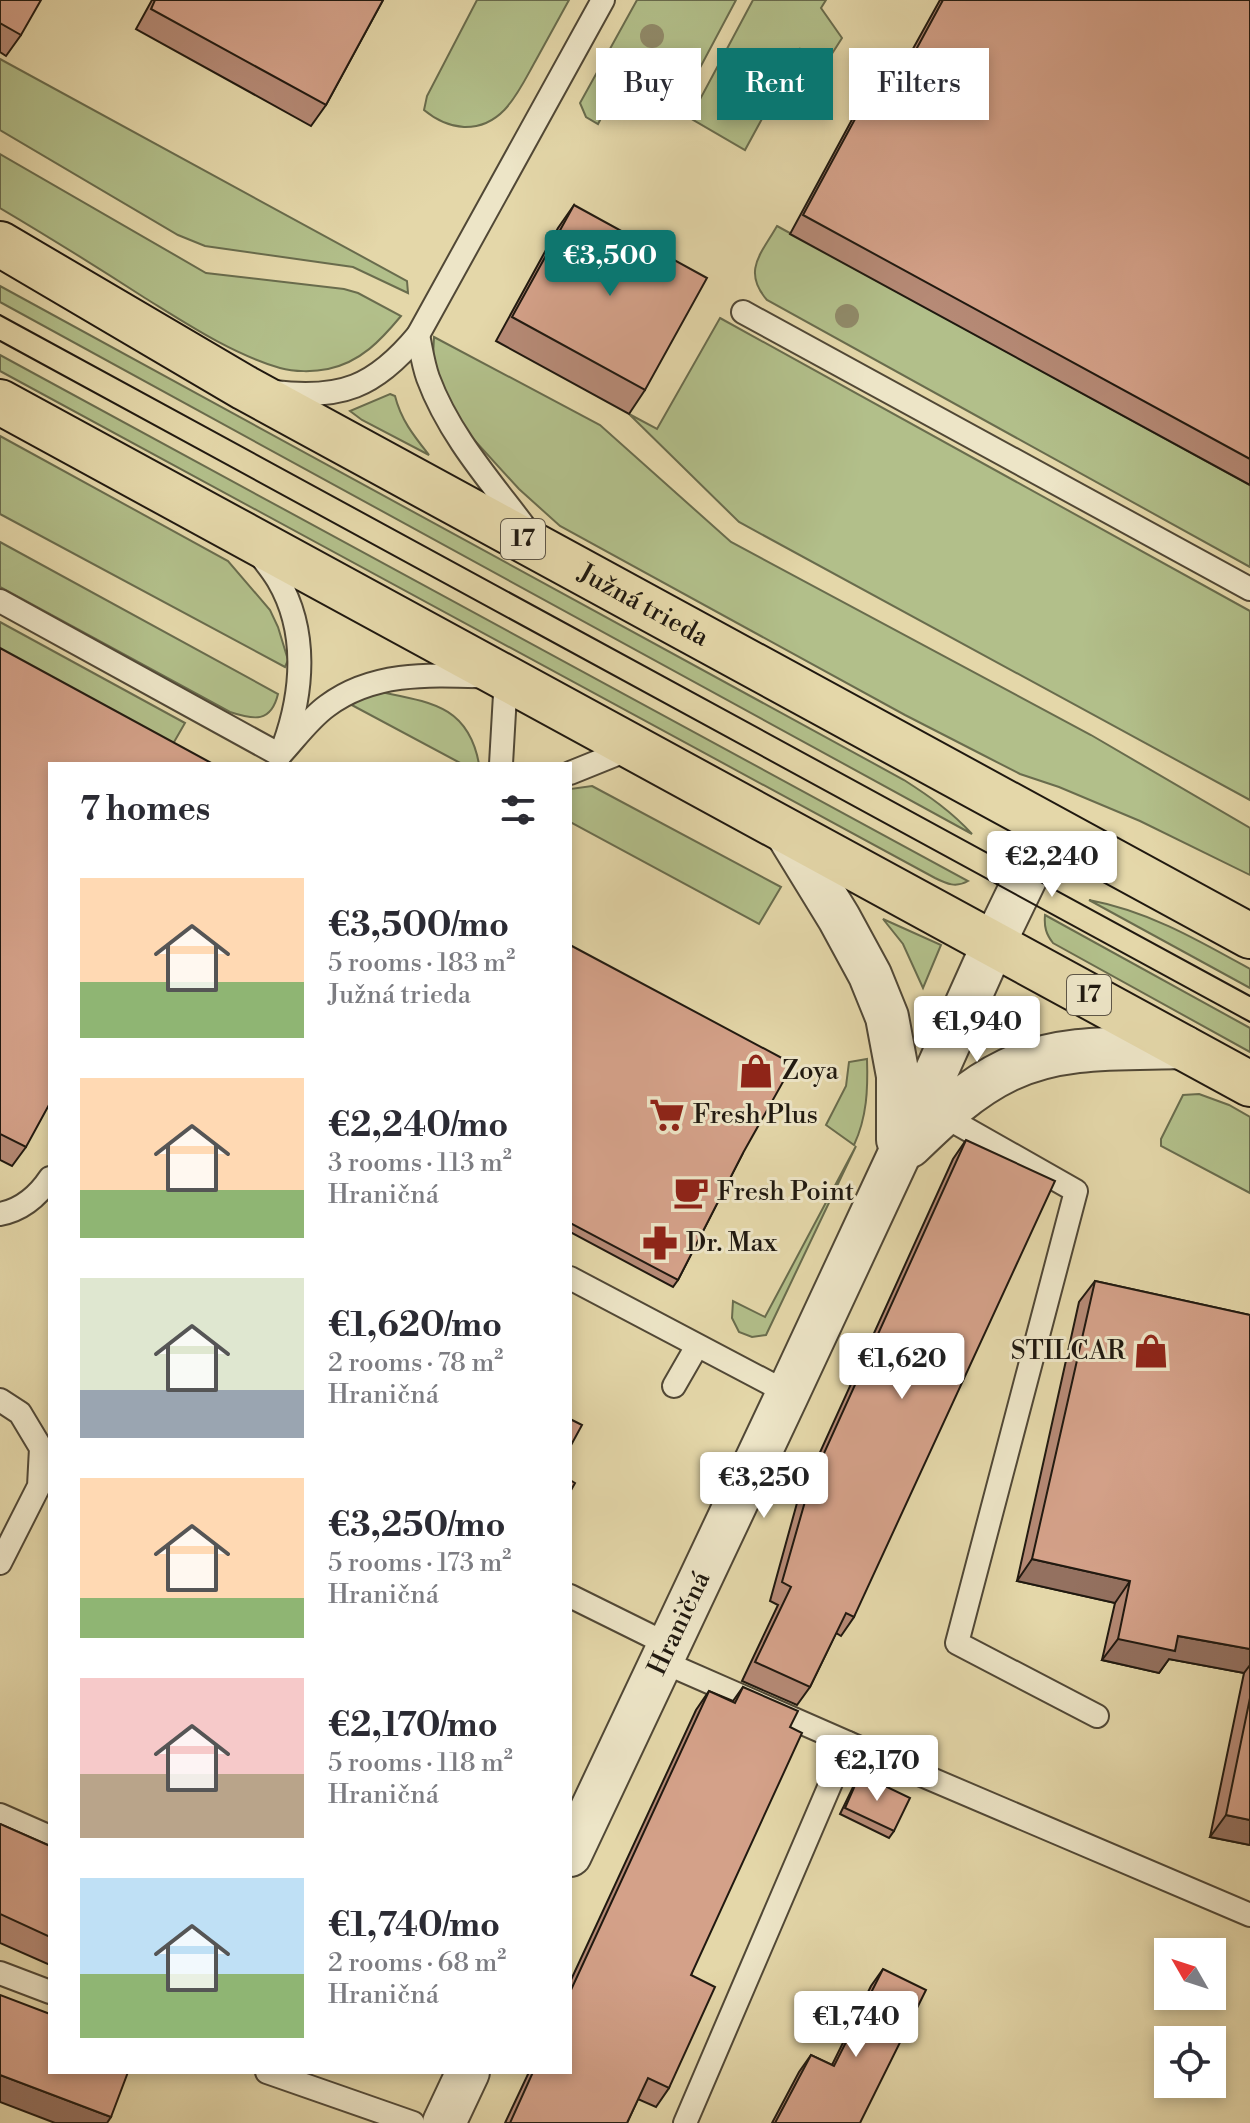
<!DOCTYPE html>
<meta charset="utf-8">
<style>
:root{--surface:#fff;--page:#f2f2f3;--text:#2b2b33;--muted:#7c7c81;--accent:#0f766e}
body{margin:0;font-family:"Libre Bodoni",serif;background:var(--page);color:var(--text);height:100vh;display:flex;flex-direction:column;font-size:30px;white-space:nowrap}
*{box-sizing:border-box;margin:0}
p{font-size:26px;color:var(--muted)}
.icon{flex:none;width:44px;height:44px;fill:none;stroke:currentColor;stroke-width:2;stroke-linecap:round;stroke-linejoin:round}
.map{position:relative;flex:1;overflow:hidden}
.panel{position:absolute;left:48px;top:762px;width:524px;height:1312px;display:flex;flex-direction:column;background:var(--surface);border-radius:0px;box-shadow:0 4px 12px #0003}
.panel>*{flex:none}
.hud{position:absolute;left:596px;top:48px;width:534px;height:72px;display:flex;gap:16px}
.needle{width:52px;rotate:309deg}
.tools{position:absolute;left:1154px;top:1938px;display:grid;gap:16px}
.tools a{display:grid;place-items:center;width:72px;height:72px;border-radius:0px;background:var(--surface);box-shadow:0 4px 12px #0003;font-size:40px}
.price{position:absolute;translate:-50% -68px;padding:0 18px;border-radius:8px;background:#fff;color:#222;font-size:26px;line-height:52px;filter:drop-shadow(0 2px 4px #0008)}
.price::after{content:'';position:absolute;left:50%;top:48px;width:24px;height:18px;margin-left:-12px;background:inherit;clip-path:polygon(0 0,100% 0,50% 100%)}
.price.active{background:var(--accent);color:#fff}
ul{padding:0;list-style:none}
li{display:flex;align-items:center;gap:24px;height:200px;padding:0 32px}
li span{display:grid;place-items:center;flex:none;width:224px;height:160px;border-radius:0px;color:#555}
li>.icon{margin-inline-start:auto}
span .icon{width:96px;height:96px;fill:#fffc;stroke-width:1}
li b{font-size:34px}
h2{display:flex;justify-content:space-between;align-items:center;height:96px;padding:0 32px;font-size:34px}
.pill{padding:0 28px;border-radius:0px;background:var(--surface);box-shadow:0 4px 12px #0003;font-size:28px;line-height:72px}
.pill.active{background:var(--accent);color:#fff}
.map>svg:first-child{display:block}
</style>
<div class="map">
<svg width="1250" height="2123" viewBox="0 0 1250 2123">
<rect width="100%" height="100%" fill="#e4d7a9"/>
<filter id="stains"><feTurbulence type="fractalNoise" baseFrequency=".0025" numOctaves="4"/><feColorMatrix values="0 0 0 0 .2 0 0 0 0 .09 0 0 0 0 .02 0 0 0 .5 -.17"/></filter>
<radialGradient id="worn" r=".72"><stop offset=".6" stop-color="#630" stop-opacity="0"/><stop offset="1" stop-color="#630" stop-opacity=".3"/></radialGradient>
<g fill="#b2bf8a" stroke="#696c4d" stroke-width="2">
<path d="M477,0h92c-11,20 -22,40 -33,60 -17,30 -32,68 -72,67 -16,-1 -28,-7 -40,-17l3,-14z"/>
<polygon points="637,0 736,0 676,113 619,84 598,124 586,117 580,103"/>
<polygon points="753,0 826,0 821,8 842,38 821,71 800,49 745,150 690,118"/>
<polygon points="0,59 407,281 408,293 353,267 205,246 178,235 0,130"/>
<path d="M0,154l206,119 138,16 14,4 43,23c-20,24 -40,46 -73,53 -14,3 -34,3 -48,-1 -48,-14 -93,-44 -135,-70 -48,-31 -96,-61 -145,-90z"/>
<path d="M777,226l473,259v82l-483,-267c-25,-29 -6,-46 10,-74z"/>
<path d="M0,286l904,494c25,16 48,32 68,54l-972,-532z"/>
<polygon points="720,318 1250,611 1250,800 739,522 629,414 657,429"/>
<polygon points="434,337 600,425 731,542 1091,735 1250,828 1250,875 1140,821 1059,787 1020,774 983,755 905,715 560,526 519,489 465,430 438,390 433,357"/>
<path d="M0,355l968,526c-12,7 -21,3 -33,-3l-935,-507z"/>
<path d="M390,394l5,2c6,24 19,40 34,59l-67,-35 -12,-9z"/>
<polygon points="0,436 228,561 270,610 278,627 288,660 285,667 0,514"/>
<path d="M0,542l278,152c-7,29 -24,26 -48,18l-230,-125z"/>
<polygon points="0,622 185,723 162,763 0,674"/>
<path d="M376,691c52,11 92,13 103,73h-17l-114,-61z"/>
<polygon points="592,786 781,887 759,924 570,822 570,789"/>
<path d="M1089,900c59,11 109,40 161,69v19z"/>
<path d="M1045,915l205,113v24l-197,-109c-7,-9 -9,-16 -8,-28z"/>
<polygon points="883,919 941,945 923,988 903,944"/>
<path d="M867,1059c1,30 0,58 -13,86l-28,-20 20,-39 3,-24z"/>
<polygon points="1199,1094 1229,1105 1250,1117 1250,1193 1161,1146 1161,1139 1183,1095"/>
<polygon points="856,1146 766,1335 752,1337 739,1332 732,1318 733,1301 765,1317"/>
</g>
<g fill="none" stroke-linecap="round" stroke-linejoin="round">
<g stroke="#514836" stroke-width="26">
<g id="service">
<polyline points="743,312 1250,589"/>
<path d="M418,335c3,14 5,29 10,43 21,57 63,104 99,152"/>
<path d="M274,392c67,8 101,-5 144,-57l185,-335"/>
<path d="M260,555c6,8 13,16 18,25 30,51 25,112 6,165"/>
<polyline points="0,601 280,755"/>
<path d="M280,755c15,-16 29,-36 47,-49 52,-39 118,-30 179,-29l-5,87"/>
<polyline points="570,773 632,748"/>
<polyline points="942,1115 1076,1191 957,1643 1097,1716"/>
<path d="M0,1214c21,-4 38,-18 50,-36"/>
<polyline points="570,1278 788,1393"/>
<polyline points="674,1386 697,1346"/>
<polyline points="0,1400 20,1413 41,1448 39,1486 0,1563"/>
<polyline points="570,1596 669,1645"/>
<polyline points="661,1661 903,1767 1250,1915"/>
<polyline points="0,1815 50,1837"/>
<polyline points="0,1973 50,1992"/>
<polyline points="267,2072 413,2123"/>
<polyline points="685,2123 848,1743"/>
</g>
</g>
<g stroke="#514836" stroke-width="46">
<g id="minor">
<polyline points="785,830 839,918 870,975 887,1017 898,1076 898,1140"/>
<path d="M910,1146c30,-29 60,-58 98,-76 53,-26 118,-21 176,-23"/>
<path id="s1" d="M570,1855l218,-462 110,-236 96,-214 56,-116"/>
<polyline points="444,2123 468,2072"/>
</g>
</g>
<g stroke="#201910" stroke-width="48">
<g id="primary">
<path id="s2" d="M0,244l245,144 1005,548"/>
<polyline points="0,402 1250,1084"/>
</g>
</g>
<use href="#service" stroke="#ede5c7" stroke-width="22"/>
<use href="#minor" stroke="#ede5c7" stroke-width="42"/>
<use href="#primary" stroke="#e4d7a9" stroke-width="44"/>
<g stroke="#201910" stroke-width="2">
<polyline points="0,315 1250,996"/>
<polyline points="0,341 1250,1022"/>
</g>
</g>
<g fill="#908a69">
<circle cx="652" cy="36" r="12"/>
<circle cx="653" cy="73" r="12"/>
<circle cx="847" cy="316" r="12"/>
</g>
<g fill="#b68a76" stroke="#201910" stroke-width="2">
<polygon points="0,0 21,35 6,56 0,52"/>
<polygon points="152,0 383,0 326,105 311,126 136,29"/>
<polygon points="940,0 1250,0 1250,485 790,234 861,103 874,84 889,92"/>
<polygon points="574,205 645,390 629,414 496,341 558,228"/>
<polygon points="0,648 26,1147 12,1166 0,1160"/>
<polygon points="570,945 743,1153 678,1280 673,1287 570,1232"/>
<polygon points="966,1140 854,1617 841,1636 836,1633 810,1687 797,1705 742,1681 778,1605 770,1601 797,1503 953,1159"/>
<polygon points="1095,1281 1250,1315 1250,1845 1210,1837 1244,1673 1169,1659 1159,1673 1102,1660 1115,1603 1017,1581 1079,1302"/>
<polygon points="743,1687 790,1727 691,1975 669,2088 656,2107 638,2099 627,2123 505,2123 529,2072 570,2072 570,1982 696,1710 709,1691 733,1701"/>
<polygon points="860,1774 894,1831 889,1838 840,1814 856,1781"/>
<polygon points="0,1824 50,1846 50,1965 0,1943"/>
<polygon points="883,1969 860,2123 772,2123 799,2072 811,2055 832,2065 871,1986"/>
</g>
<g fill="#947160" stroke="#201910" stroke-width="2">
<polygon points="1032,1559 1130,1581 1115,1603 1017,1581"/>
<polygon points="1178,1636 1250,1649 1250,1665 1244,1673 1169,1659 1159,1673 1102,1660 1118,1639"/>
<polygon points="1226,1815 1250,1820 1250,1845 1210,1837"/>
<polygon points="0,2075 111,2117 107,2123 55,2123 0,2102"/>
</g>
<g fill="#d4a189" stroke="#201910" stroke-width="2">
<polygon points="0,0 41,0 21,35 0,23"/>
<polygon points="155,0 383,0 326,105 151,9"/>
<polygon points="943,0 1250,0 1250,459 803,215 874,84 892,94"/>
<polygon points="574,205 707,278 645,390 512,317"/>
<polygon points="0,648 213,764 50,764 50,1103 26,1147 0,1134"/>
<polygon points="570,945 793,1064 743,1153 678,1280 570,1223"/>
<polygon points="966,1140 1055,1181 854,1617 846,1613 810,1687 755,1662 791,1587 782,1582 810,1484"/>
<polygon points="1095,1281 1250,1315 1250,1649 1178,1636 1175,1651 1118,1639 1130,1581 1032,1559"/>
<polygon points="570,1419 582,1425 570,1447"/>
<polygon points="570,1480 575,1483 570,1492"/>
<polygon points="743,1687 798,1711 790,1727 802,1733 691,1975 715,1987 669,2088 648,2078 627,2123 510,2123 533,2072 570,2072 570,1992 709,1691 735,1703"/>
<polygon points="1250,1698 1250,1820 1226,1815"/>
<polygon points="860,1774 910,1798 894,1831 845,1808"/>
<polygon points="0,1824 50,1846 50,1937 0,1914"/>
<polygon points="883,1969 926,1990 860,2123 775,2123 811,2055 834,2066"/>
<polygon points="0,1995 50,2014 50,2072 128,2072 111,2117 0,2075"/>
</g>
<defs>
<g id="shop-bare" transform="scale(2.76)"><path d="M-5-2.5h2.3a2.7 3.5 0 0 1 5.4 0H5L5.5 6h-11ZM-1.5-2.5h3a1.5 2.3 0 0 0-3 0Z" fill="#8f2418" stroke="#ede5c7" stroke-width="2.5" paint-order="stroke"/></g>
<g id="supermarket-bare" transform="scale(2.76)"><path d="M-6-5.5h2.5l.6 2H6L4.5 2H-2.5L-4.4-4H-6ZM-1.5 3.2a1.3 1.3 0 1 0 .1 0ZM3 3.2a1.3 1.3 0 1 0 .1 0Z" fill="#8f2418" stroke="#ede5c7" stroke-width="2.5" paint-order="stroke"/></g>
<g id="cafe-bare" transform="scale(2.76)"><path d="M-5.5-4.5H6V0H3Q3 3.5 0 3.5H-2.5Q-5.5 3.5-5.5 0ZM3-3.2v2h1.7v-2ZM-6 4.5H4V6H-6Z" fill="#8f2418" stroke="#ede5c7" stroke-width="2.5" paint-order="stroke"/></g>
<g id="pharmacy-bare" transform="scale(2.76)"><path d="M-2-6h4v4h4v4h-4v4h-4v-4h-4v-4h4Z" fill="#8f2418" stroke="#ede5c7" stroke-width="2.5" paint-order="stroke"/></g>
</defs>
<g fill-rule="evenodd">
<use href="#shop-bare" x="756" y="1071"/>
<use href="#supermarket-bare" x="667" y="1115"/>
<use href="#cafe-bare" x="691" y="1192"/>
<use href="#pharmacy-bare" x="660" y="1243"/>
<use href="#shop-bare" x="1151" y="1351"/>
</g>
<g text-anchor="middle" dominant-baseline="central" stroke-width="6" stroke-linejoin="round" paint-order="stroke">
<g fill="#ede5c7" stroke="#5e5647" stroke-width="2">
<rect x="501" y="519" width="44" height="40" rx="6"/>
<rect x="1067" y="975" width="44" height="40" rx="6"/>
</g>
<g font-size="24" font-weight="bold" fill="#201910">
<text x="523" y="539">17</text>
<text x="1089" y="995">17</text>
</g>
<g font-size="26" fill="#201910" stroke="#ede5c7">
<text stroke="none"><textPath href="#s2" startOffset="738">Južná trieda</textPath></text>
<text stroke="none"><textPath href="#s1" startOffset="256">Hraničná</textPath></text>
</g>
<g font-size="26" fill="#201910" stroke="#ede5c7" text-anchor="start">
<text x="782" y="1071">Zoya</text>
<text x="693" y="1115">Fresh Plus</text>
<text x="717" y="1192">Fresh Point</text>
<text x="686" y="1243">Dr. Max</text>
<text x="1125" y="1351" text-anchor="end">STILCAR</text>
</g>
</g>
<rect width="100%" height="100%" filter="url(#stains)"/>
<rect width="100%" height="100%" fill="url(#worn)"/>
</svg>
<div class="tools">
<a><svg class="needle" viewBox="-14 -14 28 28"><path d="M0-13l5 13h-10z" fill="#e53935"/><path d="M0 13l5-13h-10z" fill="#7c7c81"/></svg></a>
<a><svg class="icon" aria-label="locate" viewBox="0 0 24 24"><circle cx="12" cy="12" r="6"/><path d="M12 2v4M12 18v4M2 12h4M18 12h4"/></svg></a>
</div>
<b class="price active" style="left:610px;top:298px">€3,500</b>
<b class="price" style="left:1052px;top:899px">€2,240</b>
<b class="price" style="left:977px;top:1064px">€1,940</b>
<b class="price" style="left:902px;top:1401px">€1,620</b>
<b class="price" style="left:764px;top:1520px">€3,250</b>
<b class="price" style="left:877px;top:1803px">€2,170</b>
<b class="price" style="left:856px;top:2059px">€1,740</b>
<div class="hud">
<a class="pill">Buy</a>
<a class="pill active">Rent</a>
<a class="pill">Filters</a>
</div>
<section class="panel">
<h2>7 homes<svg class="icon" aria-label="filters" viewBox="0 0 24 24"><path d="M4 7h16M4 17h16"/><circle cx="9" cy="7" r="2"/><circle cx="15" cy="17" r="2"/></svg></h2>
<ul>
<li><span style="background:linear-gradient(#ffd9b3 65%,#8fb573 0)"><svg class="icon" aria-label="home" viewBox="0 0 24 24"><path d="M3 11l9-7 9 7M6 9v11h12V9"/></svg></span><div><b>€3,500/mo</b><p>5 rooms · 183 m²</p><p>Južná trieda</p></div></li>
<li><span style="background:linear-gradient(#ffd9b3 70%,#8fb573 0)"><svg class="icon" aria-label="home" viewBox="0 0 24 24"><path d="M3 11l9-7 9 7M6 9v11h12V9"/></svg></span><div><b>€2,240/mo</b><p>3 rooms · 113 m²</p><p>Hraničná</p></div></li>
<li><span style="background:linear-gradient(#dfe7d0 70%,#9aa5b1 0)"><svg class="icon" aria-label="home" viewBox="0 0 24 24"><path d="M3 11l9-7 9 7M6 9v11h12V9"/></svg></span><div><b>€1,620/mo</b><p>2 rooms · 78 m²</p><p>Hraničná</p></div></li>
<li><span style="background:linear-gradient(#ffd9b3 75%,#8fb573 0)"><svg class="icon" aria-label="home" viewBox="0 0 24 24"><path d="M3 11l9-7 9 7M6 9v11h12V9"/></svg></span><div><b>€3,250/mo</b><p>5 rooms · 173 m²</p><p>Hraničná</p></div></li>
<li><span style="background:linear-gradient(#f6c9c9 60%,#b9a48a 0)"><svg class="icon" aria-label="home" viewBox="0 0 24 24"><path d="M3 11l9-7 9 7M6 9v11h12V9"/></svg></span><div><b>€2,170/mo</b><p>5 rooms · 118 m²</p><p>Hraničná</p></div></li>
<li><span style="background:linear-gradient(#bfe0f5 60%,#8fb573 0)"><svg class="icon" aria-label="home" viewBox="0 0 24 24"><path d="M3 11l9-7 9 7M6 9v11h12V9"/></svg></span><div><b>€1,740/mo</b><p>2 rooms · 68 m²</p><p>Hraničná</p></div></li>
</ul>
</section>
</div>
